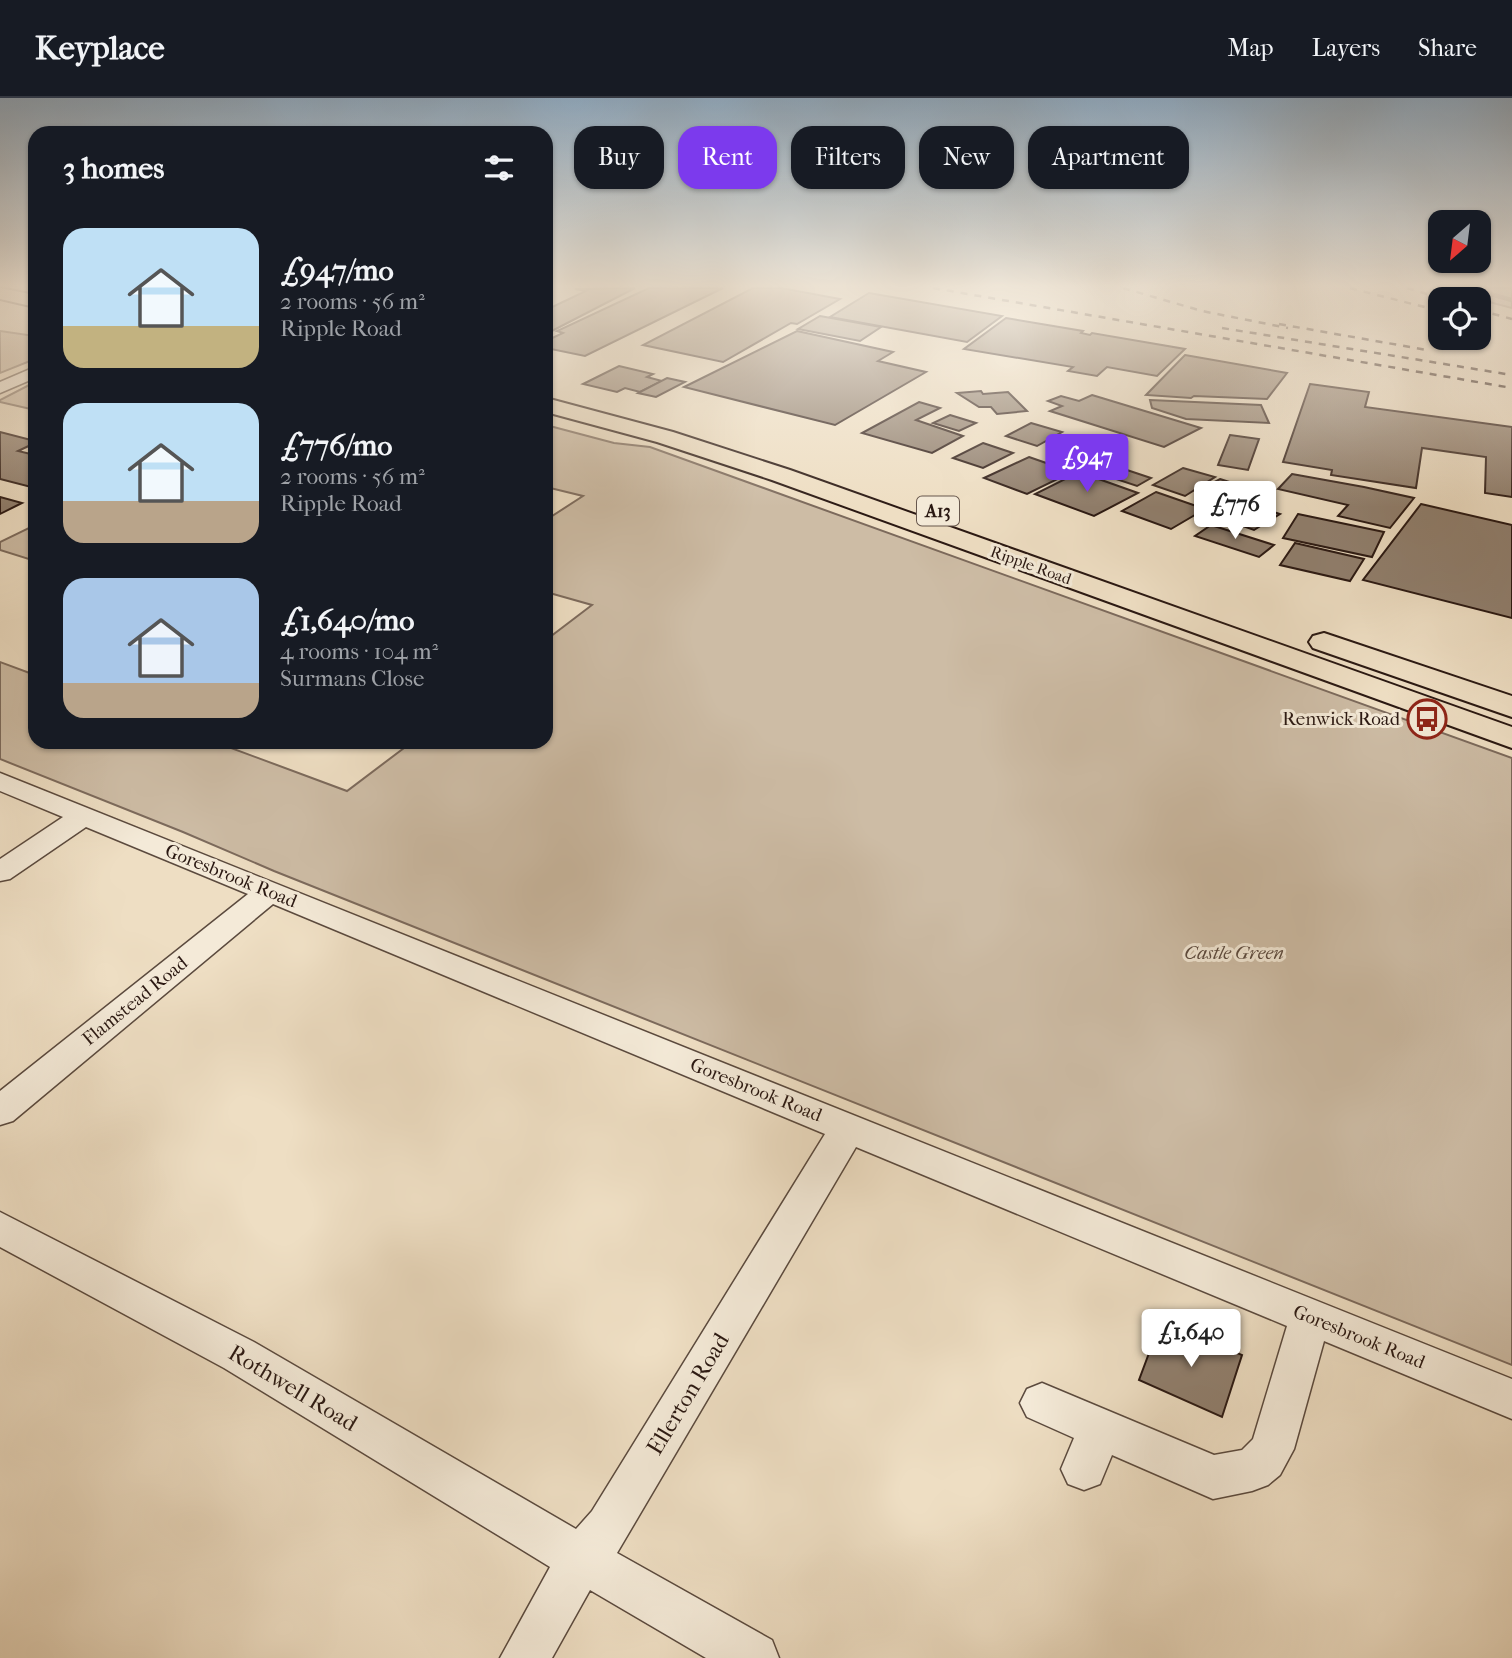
<!DOCTYPE html>
<meta charset="utf-8">
<style>
:root{--surface:#171b24;--page:#242831;--text:#f1f3f6;--muted:#9ea1a6;--line:#363941;--accent:#7c3aed}
body{margin:0;font-family:"IM FELL French Canon",serif;background:var(--page);color:var(--text);height:100vh;display:flex;flex-direction:column;font-size:26px;white-space:nowrap}
*{box-sizing:border-box;margin:0}
p{font-size:23px;color:var(--muted)}
.icon{flex:none;width:38px;height:38px;fill:none;stroke:currentColor;stroke-width:2;stroke-linecap:round;stroke-linejoin:round}
.map{position:relative;flex:1;overflow:hidden}
.side{position:absolute;left:28px;top:28px;width:525px;height:623px;display:flex;flex-direction:column;background:var(--surface);border-radius:21px;box-shadow:0 2px 5px #0004}
.side>*{flex:none}
.hud{position:absolute;left:574px;top:28px;width:665px;height:63px;display:flex;gap:14px}
.needle{width:46px;rotate:208deg}
.controls{position:absolute;left:1428px;top:112px;display:grid;gap:14px}
.controls a{display:grid;place-items:center;width:63px;height:63px;border-radius:14px;background:var(--surface);box-shadow:0 2px 5px #0004;font-size:35px}
.price{position:absolute;translate:-50% -60px;padding:0 16px;border-radius:7px;background:#fff;color:#222;font-size:23px;line-height:46px;filter:drop-shadow(0 2px 4px #0008)}
.price::after{content:'';position:absolute;left:50%;top:42px;width:21px;height:16px;margin-left:-10px;background:inherit;clip-path:polygon(0 0,100% 0,50% 100%)}
.price.active{background:var(--accent);color:#fff}
ul{padding:0;list-style:none}
li{display:flex;align-items:center;gap:21px;height:175px;padding:0 35px}
li span{display:grid;place-items:center;flex:none;width:196px;height:140px;border-radius:21px;color:#555}
li>.icon{margin-inline-start:auto}
span .icon{width:84px;height:84px;fill:#fffc;stroke-width:1}
li b{font-size:30px}
h2{display:flex;justify-content:space-between;align-items:center;height:84px;padding:0 35px;font-size:30px}
.pill{padding:0 24px;border-radius:21px;background:var(--surface);box-shadow:0 2px 5px #0004;font-size:24px;line-height:63px}
.pill.active{background:var(--accent);color:#fff}
header{display:flex;align-items:center;gap:42px;box-sizing:border-box;height:98px;padding:0 35px;background:var(--surface);border-bottom:2px solid var(--line)}
header strong{font-size:33px}
nav{display:flex;gap:38px;margin-inline-start:auto;font-size:24px}
.map>svg:first-child{display:block}
</style>
<header>
<strong>Keyplace</strong>
<nav><a>Map</a><a>Layers</a><a>Share</a></nav>
</header>
<div class="map">
<svg width="1512" height="1560" viewBox="0 0 1512 1560">
<rect width="100%" height="100%" fill="#eedec3"/>
<filter id="stains"><feTurbulence type="fractalNoise" baseFrequency=".00286" numOctaves="4"/><feColorMatrix values="0 0 0 0 .2 0 0 0 0 .09 0 0 0 0 .02 0 0 0 .5 -.17"/></filter>
<radialGradient id="worn" r=".72"><stop offset=".6" stop-color="#630" stop-opacity="0"/><stop offset="1" stop-color="#630" stop-opacity=".3"/></radialGradient>
<g fill="#cdbca5" stroke="#7c6a5c" stroke-width="2">
<polygon points="1436,190 1512,190 1512,210"/>
<polygon points="0,233 35,238 35,261 0,275"/>
<polygon points="35,284 35,312 0,304 0,302"/>
<polygon points="546,327 614,345 650,349 1512,660 1512,1267 274,773 183,734 0,661 0,564 35,577 35,644 215,644 347,693 412,644 546,644 546,542 592,507 546,494 546,422 583,398 546,389"/>
<polygon points="35,427 35,463 0,452 0,444"/>
</g>
<g fill="none" stroke-linecap="round" stroke-linejoin="round">
<polyline stroke="#776758" stroke-width="4.5" points="1469,190 1512,202"/>
</g>
<g fill="#907f6e" stroke="#2a1812" stroke-width="2">
<polygon points="635,190 546,236 546,212 586,193 575,191"/>
<polygon points="649,190 723,190 585,258 546,250 546,243 563,235 557,233"/>
<polygon points="753,190 781,190 840,201 797,226 791,225 723,264 643,247"/>
<polygon points="869,195 1002,218 967,244 830,219"/>
<polygon points="820,218 881,229 860,243 798,231"/>
<polygon points="1006,220 1083,233 1081,235 1090,237 1092,235 1185,251 1157,278 1107,269 1097,278 1068,273 1073,269 964,251"/>
<polygon points="797,233 893,254 878,263 926,274 835,327 684,289"/>
<polygon points="1185,257 1287,275 1267,301 1194,298 1191,300 1146,297"/>
<polygon points="619,268 653,276 647,279 662,283 640,294 625,290 617,294 583,286"/>
<polygon points="667,280 685,284 656,299 638,295"/>
<polygon points="1310,286 1369,294 1365,309 1512,329 1512,399 1485,395 1486,359 1422,350 1416,390 1331,377 1332,372 1283,364"/>
<polygon points="981,293 983,296 1008,294 1027,313 997,316 991,309 979,309 957,295"/>
<polygon points="1092,297 1201,330 1164,349 1050,313 1062,308 1048,303 1061,298 1079,303"/>
<polygon points="1150,302 1261,307 1269,325 1186,321 1152,310"/>
<polygon points="919,304 940,310 916,322 963,338 932,355 862,335"/>
<polygon points="950,317 976,325 959,333 933,325"/>
<polygon points="1031,325 1062,334 1037,348 1006,338"/>
<polygon points="0,334 35,343 35,345 18,353 35,357 35,390 0,381"/>
<polygon points="1230,337 1259,341 1248,372 1218,367"/>
<polygon points="1088,339 1118,348 1085,365 1055,355"/>
<polygon points="983,345 1013,355 983,370 953,360"/>
<polygon points="1029,359 1072,374 1027,396 984,380"/>
<polygon points="1106,365 1151,380 1137,388 1092,373"/>
<polygon points="1183,370 1215,379 1185,398 1153,387"/>
<polygon points="1079,374 1138,395 1094,418 1035,396"/>
<polygon points="1292,376 1364,389 1414,400 1390,430 1338,418 1348,407 1278,391"/>
<polygon points="1220,381 1242,388 1228,396 1199,392"/>
<polygon points="1156,394 1205,411 1171,431 1122,413"/>
<polygon points="0,399 22,405 0,416"/>
<polygon points="1240,403 1280,416 1254,432 1214,418"/>
<polygon points="1421,406 1512,427 1512,520 1363,482"/>
<polygon points="1298,416 1384,434 1372,459 1283,440"/>
<polygon points="1211,427 1274,447 1259,459 1195,438"/>
<polygon points="1295,445 1364,461 1350,483 1280,467"/>
<polygon points="1161,1223 1242,1257 1222,1319 1139,1282"/>
</g>
<g fill="none" stroke-linecap="round" stroke-linejoin="round">
<g stroke="#5b4a3e" stroke-width="3">
<g id="minor">
<polygon points="35,269 35,280 0,295 0,284"/>
<polygon points="0,675 1512,1281 1512,1321 1324,1243 1294,1351 1280,1377 1268,1387 1252,1393 1213,1401 1112,1357 1100,1386 1084,1392 1068,1386 1061,1371 1074,1340 1027,1319 1020,1305 1027,1291 1042,1285 1214,1357 1242,1352 1253,1341 1287,1228 856,1049 617,1455 772,1542 779,1560 706,1560 590,1492 552,1560 500,1560 550,1469 224,1270 0,1149 0,1114 254,1244 576,1431 592,1413 825,1036 273,806 13,1023 0,1027 0,993 248,796 86,729 10,781 0,783 0,761 63,719 0,693"/>
</g>
</g>
<g stroke="#2a1812" stroke-width="4">
<g id="trunk">
<polygon points="0,190 35,197 35,209 0,201"/>
<polygon points="546,300 673,334 790,372 1512,629 1512,650 772,382 657,344 546,314"/>
<polygon points="1324,535 1512,598 1512,619 1313,550 1309,544 1313,538"/>
</g>
</g>
<use href="#minor" fill="#f4ead8" fill-rule="evenodd"/>
<use href="#trunk" fill="#eedec3" fill-rule="evenodd"/>
<g stroke="#2a1812" stroke-width="2.5" stroke-dasharray="7 7" stroke-linecap="butt">
<polyline points="933,190 1512,290"/>
<polyline points="1123,190 1202,213 1288,230"/>
<polyline points="1350,190 1440,213"/>
<polyline points="1407,190 1444,201"/>
<polyline points="1479,212 1512,221"/>
<polyline points="1279,226 1427,252"/>
<polyline points="1222,230 1512,277"/>
</g>
</g>
<linearGradient id="sky" x2="0" y2="1"><stop stop-color="#8faac1"/><stop offset="0.46" stop-color="#f7f0e4"/><stop offset="1" stop-color="#f7f0e4" stop-opacity="0"/></linearGradient>
<rect width="1512" height="409" fill="url(#sky)"/>
<defs>
<g id="bus-ring" transform="scale(2.0125)"><circle r="9.5" fill="#f4ead8" stroke="#8f2418" stroke-width="1.5"/><path d="M-5-6H5V4H4V6H2V4H-2V6H-4V4H-5ZM-3.5-4V0h7V-4ZM-3.5 1.2v1.5H-2V1.2ZM2 1.2v1.5H3.5V1.2Z" fill="#8f2418"/></g>
</defs>
<g fill-rule="evenodd">
<use href="#bus-ring" x="1427" y="621"/>
</g>
<g text-anchor="middle" dominant-baseline="central" stroke-width="6" stroke-linejoin="round" paint-order="stroke">
<g font-size="16" fill="#2a1812" stroke="#f4ead8">
<text transform="translate(1031 467) rotate(20)">Ripple Road</text>
</g>
<rect fill="#f4ead8" stroke="#67574d" stroke-width="2" x="917" y="398.5" width="42" height="29" rx="5"/>
<g font-size="18" font-weight="bold" fill="#2a1812">
<text x="938" y="413">A13</text>
</g>
<g font-size="19" fill="#2a1812" stroke="#f4ead8" text-anchor="end">
<text x="1400" y="621">Renwick Road</text>
</g>
<g font-size="19" fill="#2a1812" stroke="#f4ead8">
<text transform="translate(231 778) rotate(22)">Goresbrook Road</text>
<text transform="translate(135 903) rotate(-39)">Flamstead Road</text>
<text transform="translate(756 992) rotate(22)">Goresbrook Road</text>
<text transform="translate(1359 1239) rotate(22)">Goresbrook Road</text>
</g>
<g font-size="19" font-style="italic" fill="#5b493e" stroke="#f4ead8">
<text x="1234" y="855">Castle Green</text>
</g>
<g font-size="23" fill="#2a1812" stroke="#f4ead8">
<text transform="translate(293 1290) rotate(31)">Rothwell Road</text>
<text transform="translate(688 1296) rotate(-59)">Ellerton Road</text>
</g>
</g>
<rect width="100%" height="100%" filter="url(#stains)"/>
<rect width="100%" height="100%" fill="url(#worn)"/>
</svg>
<div class="controls">
<a><svg class="needle" viewBox="-14 -14 28 28"><path d="M0-13l5 13h-10z" fill="#e53935"/><path d="M0 13l5-13h-10z" fill="#9ea1a6"/></svg></a>
<a><svg class="icon" aria-label="locate" viewBox="0 0 24 24"><circle cx="12" cy="12" r="6"/><path d="M12 2v4M12 18v4M2 12h4M18 12h4"/></svg></a>
</div>
<b class="price active" style="left:1087px;top:396px">£947</b>
<b class="price" style="left:1235px;top:443px">£776</b>
<b class="price" style="left:1191px;top:1271px">£1,640</b>
<div class="hud">
<a class="pill">Buy</a>
<a class="pill active">Rent</a>
<a class="pill">Filters</a>
<a class="pill">New</a>
<a class="pill">Apartment</a>
</div>
<section class="side">
<h2>3 homes<svg class="icon" aria-label="filters" viewBox="0 0 24 24"><path d="M4 7h16M4 17h16"/><circle cx="9" cy="7" r="2"/><circle cx="15" cy="17" r="2"/></svg></h2>
<ul>
<li><span style="background:linear-gradient(#bfe0f5 70%,#c2b280 0)"><svg class="icon" aria-label="home" viewBox="0 0 24 24"><path d="M3 11l9-7 9 7M6 9v11h12V9"/></svg></span><div><b>£947/mo</b><p>2 rooms · 56 m²</p><p>Ripple Road</p></div></li>
<li><span style="background:linear-gradient(#bfe0f5 70%,#b9a48a 0)"><svg class="icon" aria-label="home" viewBox="0 0 24 24"><path d="M3 11l9-7 9 7M6 9v11h12V9"/></svg></span><div><b>£776/mo</b><p>2 rooms · 56 m²</p><p>Ripple Road</p></div></li>
<li><span style="background:linear-gradient(#a9c7e8 75%,#b9a48a 0)"><svg class="icon" aria-label="home" viewBox="0 0 24 24"><path d="M3 11l9-7 9 7M6 9v11h12V9"/></svg></span><div><b>£1,640/mo</b><p>4 rooms · 104 m²</p><p>Surmans Close</p></div></li>
</ul>
</section>
</div>
